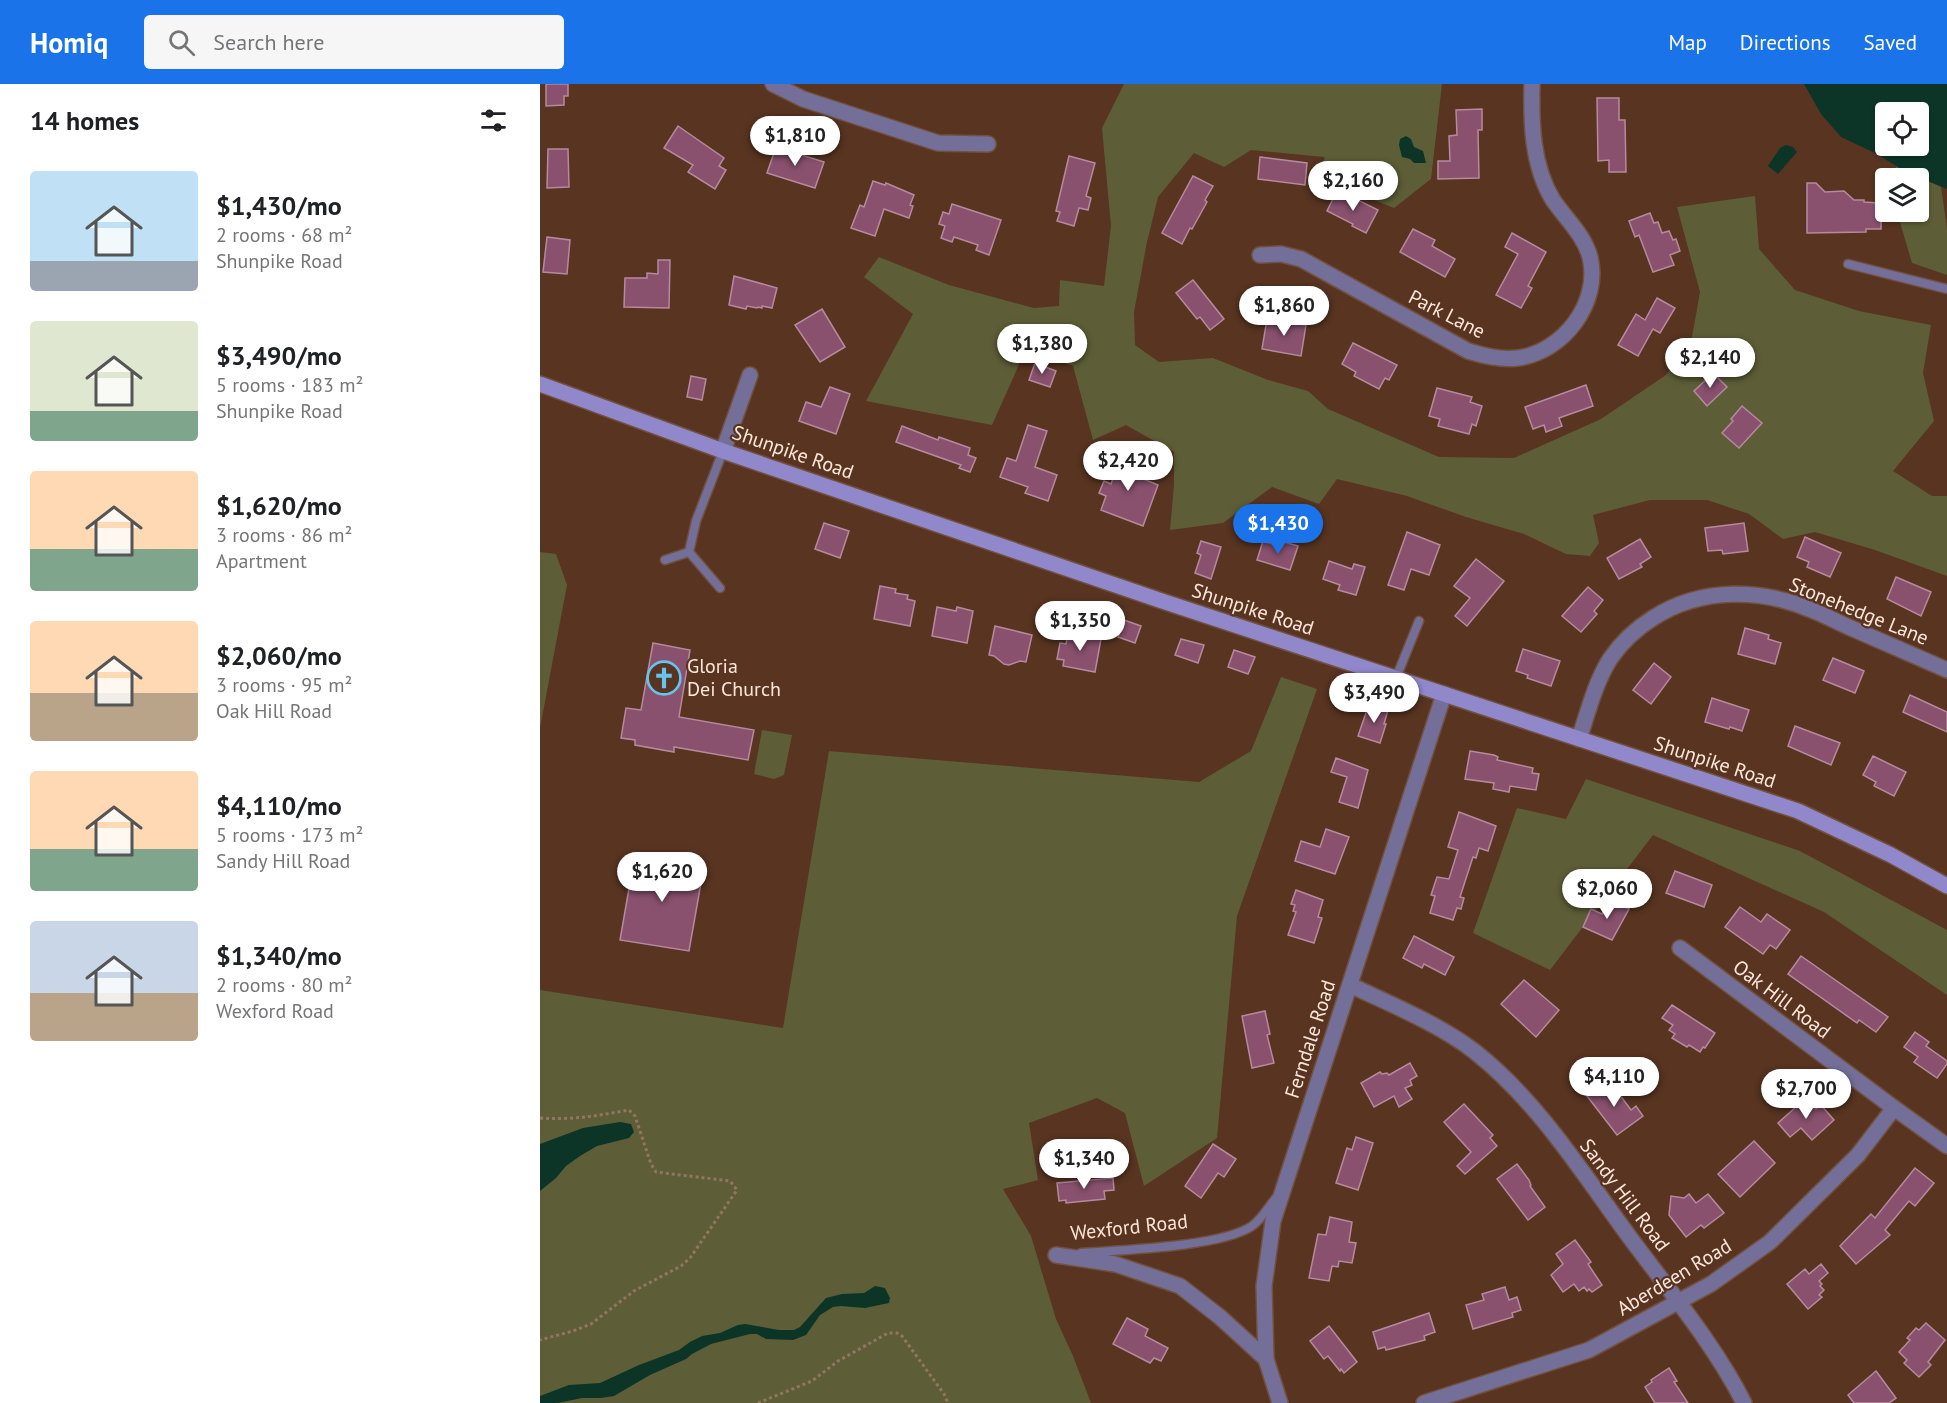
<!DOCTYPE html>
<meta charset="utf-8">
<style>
:root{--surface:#fff;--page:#f6f6f6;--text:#202124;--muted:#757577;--accent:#1a73e8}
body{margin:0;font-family:"PT Sans",sans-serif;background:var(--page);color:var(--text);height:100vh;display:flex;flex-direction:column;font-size:22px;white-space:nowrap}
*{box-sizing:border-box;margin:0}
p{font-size:20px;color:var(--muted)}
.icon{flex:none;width:33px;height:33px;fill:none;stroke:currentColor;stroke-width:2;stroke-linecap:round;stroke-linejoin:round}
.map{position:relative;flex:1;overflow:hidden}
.drawer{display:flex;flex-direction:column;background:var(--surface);width:540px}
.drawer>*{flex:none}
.buttons{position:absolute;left:1335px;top:18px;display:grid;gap:12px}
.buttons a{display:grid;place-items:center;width:54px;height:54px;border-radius:6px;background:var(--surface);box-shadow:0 2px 4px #0004;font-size:30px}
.price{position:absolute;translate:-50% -51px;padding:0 14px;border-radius:21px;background:#fff;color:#222;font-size:20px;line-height:39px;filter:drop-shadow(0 2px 3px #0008)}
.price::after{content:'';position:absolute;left:50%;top:36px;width:18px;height:14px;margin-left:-9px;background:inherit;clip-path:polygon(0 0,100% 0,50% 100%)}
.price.active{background:var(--accent);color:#fff}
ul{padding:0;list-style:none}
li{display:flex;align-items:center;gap:18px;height:150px;padding:0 30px}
li span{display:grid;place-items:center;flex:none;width:168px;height:120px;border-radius:6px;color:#555}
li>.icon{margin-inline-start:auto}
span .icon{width:72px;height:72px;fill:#fffc;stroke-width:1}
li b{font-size:26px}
h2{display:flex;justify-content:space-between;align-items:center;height:72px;padding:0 30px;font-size:26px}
header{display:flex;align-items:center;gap:36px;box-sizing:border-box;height:84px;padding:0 30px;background:var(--accent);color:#fff}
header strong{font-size:28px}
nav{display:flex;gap:33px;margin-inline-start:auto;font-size:21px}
.search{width:420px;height:54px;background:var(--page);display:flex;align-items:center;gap:15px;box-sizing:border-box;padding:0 21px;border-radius:6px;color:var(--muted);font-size:22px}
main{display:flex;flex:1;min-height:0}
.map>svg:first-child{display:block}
</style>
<header>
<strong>Homiq</strong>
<div class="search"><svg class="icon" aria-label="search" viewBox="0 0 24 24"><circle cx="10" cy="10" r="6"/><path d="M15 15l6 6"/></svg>Search here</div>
<nav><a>Map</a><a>Directions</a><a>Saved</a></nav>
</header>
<main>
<section class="drawer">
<h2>14 homes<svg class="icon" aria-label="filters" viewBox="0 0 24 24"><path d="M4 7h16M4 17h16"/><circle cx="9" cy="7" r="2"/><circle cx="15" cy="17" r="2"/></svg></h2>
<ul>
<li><span style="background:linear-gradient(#bfe0f5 75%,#9aa5b1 0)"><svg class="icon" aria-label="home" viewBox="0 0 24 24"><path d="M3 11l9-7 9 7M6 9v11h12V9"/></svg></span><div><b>$1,430/mo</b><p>2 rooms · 68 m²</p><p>Shunpike Road</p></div></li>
<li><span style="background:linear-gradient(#dfe7d0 75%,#7fa58c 0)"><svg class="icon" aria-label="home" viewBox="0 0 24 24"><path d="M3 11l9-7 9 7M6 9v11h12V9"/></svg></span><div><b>$3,490/mo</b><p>5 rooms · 183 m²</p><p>Shunpike Road</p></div></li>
<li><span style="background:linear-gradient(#ffd9b3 65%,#7fa58c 0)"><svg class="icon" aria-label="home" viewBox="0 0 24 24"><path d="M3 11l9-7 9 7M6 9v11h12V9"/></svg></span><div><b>$1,620/mo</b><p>3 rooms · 86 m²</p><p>Apartment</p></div></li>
<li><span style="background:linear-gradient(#ffd9b3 60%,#b9a48a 0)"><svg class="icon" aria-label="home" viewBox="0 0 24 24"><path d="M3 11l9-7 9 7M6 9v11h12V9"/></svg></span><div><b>$2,060/mo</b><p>3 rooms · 95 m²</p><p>Oak Hill Road</p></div></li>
<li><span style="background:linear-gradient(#ffd9b3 65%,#7fa58c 0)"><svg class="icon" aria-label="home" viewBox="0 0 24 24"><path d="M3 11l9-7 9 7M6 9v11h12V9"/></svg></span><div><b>$4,110/mo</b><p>5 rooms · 173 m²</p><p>Sandy Hill Road</p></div></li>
<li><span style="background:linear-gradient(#c9d6e8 60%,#b9a48a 0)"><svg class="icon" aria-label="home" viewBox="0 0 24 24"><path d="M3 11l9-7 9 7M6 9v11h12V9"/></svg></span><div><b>$1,340/mo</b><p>2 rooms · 80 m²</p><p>Wexford Road</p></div></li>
</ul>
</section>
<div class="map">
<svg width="1407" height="1319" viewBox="0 0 1407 1319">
<rect width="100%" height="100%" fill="#583421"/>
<g fill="#5d5e37">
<polygon points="584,0 902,0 891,95 854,124 788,98 784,73 711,66 684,83 654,69 618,113 607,158 594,228 595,261 619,278 673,274 728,296 768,307 788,325 899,373 974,374 1061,335 1126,291 1152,253 1160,208 1137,123 1215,112 1219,165 1255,206 1319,227 1391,241 1383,289 1394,337 1353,387 1392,412 1407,412 1407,492 1335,466 1275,448 1243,455 1209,430 1167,416 1110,416 1053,431 1059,459 1050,472 1026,470 984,450 926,433 867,412 797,395 779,420 732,403 683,439 630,446 634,401 634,368 586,341 553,356 533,282 486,265 452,341 326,317 373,230 324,193 339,173 409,201 494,224 519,222 520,196 564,202 571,142 562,44"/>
<polygon points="1356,82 1401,103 1407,144 1407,191 1372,179 1357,128 1378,128 1378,94 1356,94"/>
<polygon points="0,468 16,470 27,501 0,644"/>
<polygon points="741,593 777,605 697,832 677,1054 604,1102 585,1029 557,1014 489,1039 498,1096 463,1105 491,1152 516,1235 533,1272 551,1319 0,1319 0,906 243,944 289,667 659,698 711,667"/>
<polygon points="222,646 252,651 244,691 234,695 214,690"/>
<polygon points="1046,695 1260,767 1407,846 1407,911 1284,828 1113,751 1010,886 933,849 977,724 1026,735"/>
</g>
<g fill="#0c3528" fill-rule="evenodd">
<path d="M1264,0h143v105l-43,-18 -27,-17 -36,-17 -20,-23zM1378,28v34h-32v-34z"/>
<polygon points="866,52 871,55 874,63 883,67 886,79 874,79 870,75 862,73 859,61 860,55"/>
<polygon points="1246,61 1253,63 1257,68 1238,90 1228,82 1240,64"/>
<polygon points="80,1038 91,1040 94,1048 89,1054 57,1062 40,1072 26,1082 16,1094 0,1107 0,1060 43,1044"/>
<polygon points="335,1202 345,1204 350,1214 349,1219 325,1224 301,1222 293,1223 280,1231 266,1251 253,1256 226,1255 217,1250 210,1250 171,1260 152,1270 146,1275 110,1291 74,1312 61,1314 42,1314 18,1319 0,1319 0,1312 29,1301 60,1299 99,1281 139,1266 150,1258 162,1252 180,1249 198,1241 205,1240 239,1246 254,1246 260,1243 286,1214 302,1210 324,1209"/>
</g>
<g fill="#89516e" stroke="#b58a9e" stroke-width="1.5">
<polygon points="6,0 28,0 28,12 24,12 24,21 6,22"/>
<polygon points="1057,14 1079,14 1079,36 1085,36 1086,88 1069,88 1069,76 1058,77"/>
<polygon points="942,25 942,46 938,46 939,94 898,95 898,77 910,77 909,52 917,51 916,26"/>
<polygon points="138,42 184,74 179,82 186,86 175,105 148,88 153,81 124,64"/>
<polygon points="236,63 284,78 275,104 227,89"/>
<polygon points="8,65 28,65 29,103 7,104"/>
<polygon points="529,72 555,79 546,112 551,114 548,126 539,124 534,142 517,137 520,128 516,127"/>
<polygon points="720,73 767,79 765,101 718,95"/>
<polygon points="653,92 673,102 665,116 667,118 652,145 650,144 642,160 622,149"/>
<polygon points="333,97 345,101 346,99 374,111 370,121 373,122 369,134 344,125 335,152 311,144 320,121 324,123"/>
<polygon points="1267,99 1276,99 1285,108 1304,107 1314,116 1324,116 1324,118 1339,119 1339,124 1344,124 1344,137 1341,137 1341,145 1326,145 1326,148 1267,149"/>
<polygon points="796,109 804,113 806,110 838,126 826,149 812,142 813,140 787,127"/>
<polygon points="412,120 461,136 449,171 436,166 438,161 414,153 412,158 401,154 405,142 399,140 403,128 409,130"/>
<polygon points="1110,129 1114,139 1118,138 1122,149 1129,147 1133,156 1136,155 1140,167 1130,171 1134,181 1113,188 1099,151 1095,153 1089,137"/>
<polygon points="873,145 895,156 892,162 915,175 905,193 860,168"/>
<polygon points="972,149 1006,168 988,202 992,204 981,224 956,211 978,170 965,163"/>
<polygon points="7,153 30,156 27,190 3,188"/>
<polygon points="118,176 130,176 129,224 84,223 85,194 107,194 107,189 118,190"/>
<polygon points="194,192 237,204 232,224 222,222 222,224 218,223 217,224 207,222 206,225 189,221"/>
<polygon points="653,196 684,235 670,246 660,233 657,235 636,209"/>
<polygon points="1117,214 1135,224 1120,249 1113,245 1098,272 1078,261 1096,230 1105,236"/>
<polygon points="282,225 305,263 280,278 255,241"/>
<polygon points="727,235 766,241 761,272 722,265"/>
<polygon points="813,259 857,281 849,296 845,294 839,305 814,292 816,288 802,280"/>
<polygon points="495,279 516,287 510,303 489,296"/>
<polygon points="1173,289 1187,303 1167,322 1154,307"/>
<polygon points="151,292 166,295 162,316 147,313"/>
<polygon points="1046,301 1053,322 1019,334 1022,342 1006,348 1004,341 993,345 985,323"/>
<polygon points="290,303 310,310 296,350 259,337 266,318 281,323"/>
<polygon points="897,304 932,313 930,318 942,322 936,342 932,340 929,350 898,342 900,335 889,332"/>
<polygon points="1202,322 1222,339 1199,364 1182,349 1193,337 1191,335"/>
<polygon points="488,341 507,347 495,383 517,391 508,417 485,409 488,403 460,393 467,374 476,377"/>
<polygon points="362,342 398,356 399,353 430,364 428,371 436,374 430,388 419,384 421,381 356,358"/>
<polygon points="586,360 598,365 589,389 618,401 603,442 561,426 566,412 559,409 564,397 571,400"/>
<polygon points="284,439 309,447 300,474 275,465"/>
<polygon points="1204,439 1208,467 1183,470 1182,466 1168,467 1165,444"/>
<polygon points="867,448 900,461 889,491 871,485 864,506 848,501"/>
<polygon points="1265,453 1301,469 1290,493 1267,483 1269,478 1257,473"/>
<polygon points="1100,455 1111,473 1100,480 1102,483 1079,495 1067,474"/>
<polygon points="661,457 681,463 671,495 655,489 661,471 657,469"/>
<polygon points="723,457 742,463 744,458 758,462 750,486 717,476"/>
<polygon points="936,475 964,497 927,542 915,532 930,514 914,502"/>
<polygon points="789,477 812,485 814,480 825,483 816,511 798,506 800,501 783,495"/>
<polygon points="1356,493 1391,508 1381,532 1347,515"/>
<polygon points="340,502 356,505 355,509 368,511 367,515 375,517 370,542 334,535"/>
<polygon points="1048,503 1063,516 1054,527 1057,530 1041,548 1022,532"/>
<polygon points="397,523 416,527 417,523 433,527 427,559 392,552"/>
<polygon points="584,536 601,542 595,559 578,553"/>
<polygon points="455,542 492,551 486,578 480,577 469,581 464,580 454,572 449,571"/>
<polygon points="1205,544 1229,551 1228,555 1241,559 1235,580 1198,570"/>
<polygon points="528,549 561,555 555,588 523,582 524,576 517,575 520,559 526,560"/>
<polygon points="641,555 664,561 658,579 635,571"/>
<polygon points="113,559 150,566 139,633 214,646 208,676 134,663 134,668 95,661 95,656 81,654 86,624 101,626"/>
<polygon points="983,565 1020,577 1011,602 987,594 988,591 976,587"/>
<polygon points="694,566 715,573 708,590 688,583"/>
<polygon points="1293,574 1324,587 1315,609 1283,596"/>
<polygon points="1114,579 1131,593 1111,620 1093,606"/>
<polygon points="1370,611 1407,628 1407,648 1363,628"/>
<polygon points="1172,614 1209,626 1202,647 1190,643 1189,645 1165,638"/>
<polygon points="829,620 848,626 844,640 846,640 840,659 818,652"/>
<polygon points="1255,642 1300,659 1291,681 1248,662"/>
<polygon points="930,667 954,671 958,673 957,676 993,684 992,689 999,690 996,706 970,702 969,708 953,705 954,699 925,695"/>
<polygon points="1333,672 1366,688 1354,712 1334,702 1336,698 1323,691"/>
<polygon points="796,674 828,686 818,724 799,718 807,693 791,688"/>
<polygon points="919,728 956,742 948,767 939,764 936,774 933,773 920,813 924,814 921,825 917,824 913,836 890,829 895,812 891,811 897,793 909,795 918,766 908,763"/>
<polygon points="786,745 809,753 795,790 755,777 761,757 780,763"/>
<polygon points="95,770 164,782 149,867 80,856"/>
<polygon points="1135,787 1172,801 1164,823 1126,809"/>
<polygon points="756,806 783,816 778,833 782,834 774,859 748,851 756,828 753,827 755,821 751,820"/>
<polygon points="1069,815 1089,825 1072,856 1043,843 1051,825 1062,830"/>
<polygon points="1200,823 1221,838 1227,830 1250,846 1236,865 1230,861 1223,870 1185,843"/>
<polygon points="874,852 914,873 905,891 884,880 882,884 863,874"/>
<polygon points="1261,872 1348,933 1336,948 1319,936 1317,939 1248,890"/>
<polygon points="984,896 1019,926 996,953 961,920"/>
<polygon points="1132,921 1175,949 1165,964 1163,963 1160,968 1149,961 1147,963 1132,954 1135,950 1129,946 1133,941 1122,934"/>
<polygon points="725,927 730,950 727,951 734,979 712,984 702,932"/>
<polygon points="1375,948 1389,958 1386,962 1407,977 1407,980 1397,994 1374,978 1378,973 1364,963"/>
<polygon points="870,979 877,992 870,996 872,1001 865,1004 872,1015 859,1023 854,1012 834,1023 821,999 840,988 842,990 847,989 849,991"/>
<polygon points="1068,995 1091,1026 1096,1022 1103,1032 1077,1051 1047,1012"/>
<polygon points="1266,1014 1276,1025 1281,1021 1294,1036 1272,1056 1261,1044 1250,1053 1238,1039"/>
<polygon points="924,1020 953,1051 950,1054 957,1062 925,1090 917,1082 931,1068 904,1038"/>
<polygon points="816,1053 833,1059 818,1106 796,1099 807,1064 812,1066"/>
<polygon points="1214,1057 1235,1079 1200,1113 1178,1090"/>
<polygon points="673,1060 696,1075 684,1093 678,1089 661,1114 645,1102"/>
<polygon points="977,1080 989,1096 991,1101 990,1102 1005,1123 988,1136 957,1095"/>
<polygon points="1375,1084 1394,1099 1375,1122 1369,1117 1345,1146 1350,1151 1316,1180 1300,1162 1331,1130 1335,1134"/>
<polygon points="573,1094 574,1106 564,1107 565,1115 526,1119 526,1116 519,1117 517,1099"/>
<polygon points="1149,1110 1156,1119 1168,1110 1184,1129 1164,1144 1161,1141 1146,1153 1129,1131 1131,1112 1144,1114"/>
<polygon points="790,1133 812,1138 809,1158 816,1159 812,1179 799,1177 798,1183 792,1182 789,1197 769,1194 778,1150 786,1151"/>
<polygon points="1035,1156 1051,1178 1048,1180 1062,1201 1052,1208 1049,1205 1047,1207 1044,1203 1039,1207 1034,1200 1023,1208 1011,1191 1023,1180 1016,1170"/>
<polygon points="1281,1180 1288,1189 1279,1197 1282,1200 1280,1202 1284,1206 1279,1211 1282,1213 1268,1225 1247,1200 1265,1185 1269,1190"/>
<polygon points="965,1203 969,1216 977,1213 981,1226 972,1229 973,1233 933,1245 926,1221 944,1216 942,1210"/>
<polygon points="889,1229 895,1248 884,1252 885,1256 846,1266 845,1263 838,1265 833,1248"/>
<polygon points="587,1234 608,1245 605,1252 628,1264 621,1277 614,1274 610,1279 573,1260"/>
<polygon points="1386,1239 1405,1256 1388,1278 1391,1281 1379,1293 1367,1282 1364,1279 1367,1276 1359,1268 1370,1256 1367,1254 1376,1244 1379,1246"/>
<polygon points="789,1242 817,1278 804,1289 801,1285 800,1287 788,1272 784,1275 770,1257"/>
<polygon points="1129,1284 1137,1297 1134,1298 1148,1319 1115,1319 1105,1303 1112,1298 1111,1296"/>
<polygon points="1336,1287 1356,1314 1349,1319 1314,1319 1308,1311"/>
</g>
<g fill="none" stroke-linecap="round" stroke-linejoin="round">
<g stroke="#72503f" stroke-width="11">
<g id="service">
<polyline points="1308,180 1407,205"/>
<polyline points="149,468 156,437 183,367"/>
<polyline points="149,468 180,504"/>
<polyline points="125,476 149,468"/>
<polyline points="856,594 879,537"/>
<path d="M541,1169c40,-3 140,-6 171,-27 10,-7 17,-20 24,-28"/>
</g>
</g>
<g stroke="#72503f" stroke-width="18">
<g id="minor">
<polyline points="233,0 263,15 398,59 448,60"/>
<path d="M720,171l21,-1 20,5 167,92c17,5 33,9 50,7 45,-6 83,-55 72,-101 -6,-22 -24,-38 -37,-57 -21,-34 -22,-78 -21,-116"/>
<polyline points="183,367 210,291"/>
<path d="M1039,655c9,-27 16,-56 31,-80 11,-16 27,-31 43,-41 48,-31 109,-30 161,-7 13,5 25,12 37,17 32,14 64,28 96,42"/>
<polyline points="1140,864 1354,1024 1407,1062"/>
<path d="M810,901c40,19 89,39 124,66 64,50 109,123 157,188 38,51 85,108 113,164"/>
<polyline points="516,1171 575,1180 640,1202 680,1233 726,1275"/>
<polyline points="740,1319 726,1275 724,1202 733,1137 904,610"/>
<polyline points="884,1319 1049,1266 1171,1200 1230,1158 1318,1071 1354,1024"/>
</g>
</g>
<g stroke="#72503f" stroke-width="18">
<polyline id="secondary" points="0,300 183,367 622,517 1258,727 1351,771 1407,802"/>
</g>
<g stroke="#937564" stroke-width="3" stroke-dasharray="3 3" stroke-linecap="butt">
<path d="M0,1034c34,2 56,-2 89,-8l6,6 16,48 5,8 74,9 7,9 -47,68 -9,8 -47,25 -43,33 -18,7 -33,9"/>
<polyline points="218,1319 272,1297 298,1277 348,1249 357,1249 362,1252 404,1310 408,1319"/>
</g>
<use href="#service" stroke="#736f99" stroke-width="8"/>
<use href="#minor" stroke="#736f99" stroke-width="15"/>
<use href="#secondary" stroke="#9088cb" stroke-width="15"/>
</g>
<defs>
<g id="church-ring" transform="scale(1.725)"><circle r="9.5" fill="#583421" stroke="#64c5ee" stroke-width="1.5"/><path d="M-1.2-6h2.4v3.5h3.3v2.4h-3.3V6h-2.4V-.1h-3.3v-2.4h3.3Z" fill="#64c5ee"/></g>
</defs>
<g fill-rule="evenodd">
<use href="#church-ring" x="124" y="594"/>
</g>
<g text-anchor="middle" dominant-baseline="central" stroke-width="4.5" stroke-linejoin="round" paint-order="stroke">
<g font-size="20" fill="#fce6da" stroke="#583421">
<text transform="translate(907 230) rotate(27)">Park Lane</text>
<text transform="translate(253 368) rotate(19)">Shunpike Road</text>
<text transform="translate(713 525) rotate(18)">Shunpike Road</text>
<text transform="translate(1319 527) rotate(22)">Stonehedge Lane</text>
<text transform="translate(1175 678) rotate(18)">Shunpike Road</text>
<text transform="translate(1242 915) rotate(37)">Oak Hill Road</text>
<text transform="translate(770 955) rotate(-72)">Ferndale Road</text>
<text transform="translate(1085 1111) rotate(53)">Sandy Hill Road</text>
<text transform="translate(589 1143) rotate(-6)">Wexford Road</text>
<text transform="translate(1134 1193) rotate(-31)">Aberdeen Road</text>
</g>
<g font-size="20" fill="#fce6da" stroke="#583421" text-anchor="start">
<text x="147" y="582">Gloria<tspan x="147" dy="23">Dei Church</tspan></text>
</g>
</g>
</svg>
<div class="buttons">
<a><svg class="icon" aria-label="locate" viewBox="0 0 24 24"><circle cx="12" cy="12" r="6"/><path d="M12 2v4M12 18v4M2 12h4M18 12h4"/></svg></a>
<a><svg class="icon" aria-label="layers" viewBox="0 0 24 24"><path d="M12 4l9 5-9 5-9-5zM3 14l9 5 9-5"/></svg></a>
</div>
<b class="price" style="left:255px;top:83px">$1,810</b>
<b class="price" style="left:813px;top:128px">$2,160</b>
<b class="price" style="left:744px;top:253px">$1,860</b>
<b class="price" style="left:502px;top:291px">$1,380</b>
<b class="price" style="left:1170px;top:305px">$2,140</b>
<b class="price" style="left:588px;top:408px">$2,420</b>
<b class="price active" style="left:738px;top:471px">$1,430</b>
<b class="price" style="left:540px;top:568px">$1,350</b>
<b class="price" style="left:834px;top:640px">$3,490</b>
<b class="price" style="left:122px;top:819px">$1,620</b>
<b class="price" style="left:1067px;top:836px">$2,060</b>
<b class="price" style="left:1074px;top:1024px">$4,110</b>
<b class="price" style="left:1266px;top:1036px">$2,700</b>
<b class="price" style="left:544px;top:1106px">$1,340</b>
</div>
</main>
